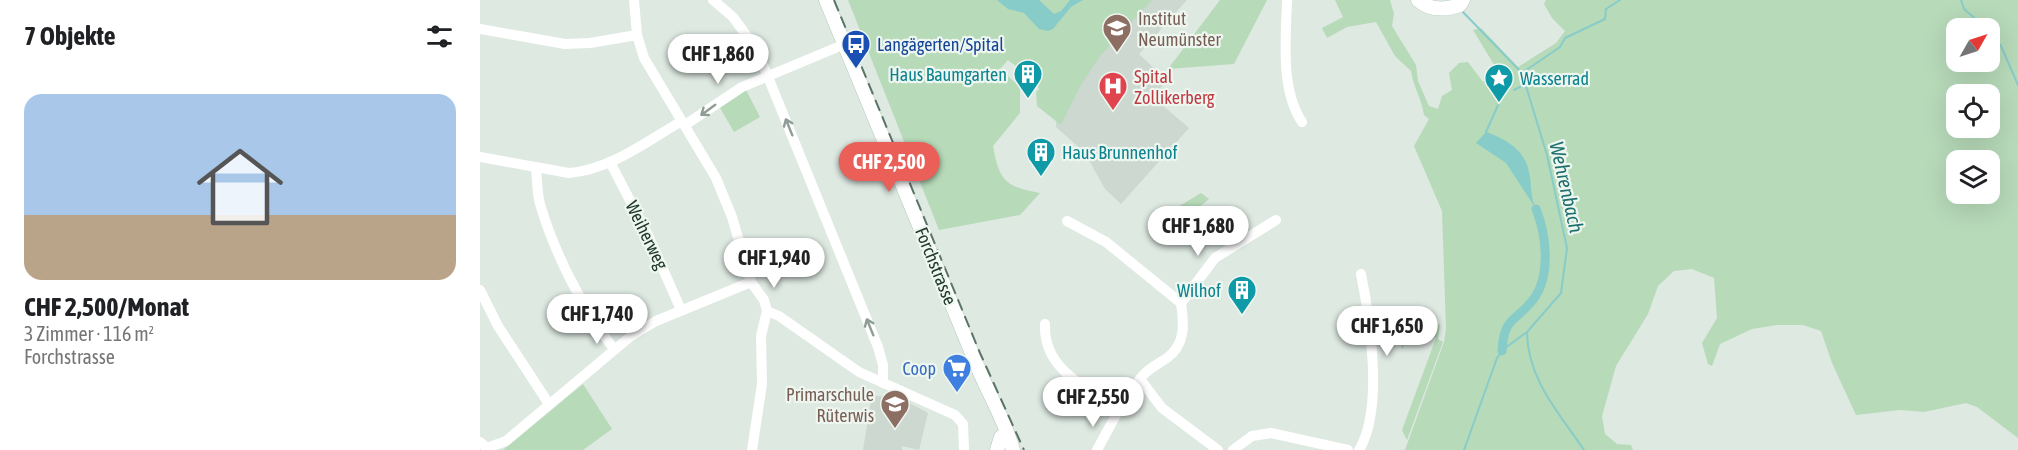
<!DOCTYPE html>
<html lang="de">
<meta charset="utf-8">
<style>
:root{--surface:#fff;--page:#f6f6f6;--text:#202124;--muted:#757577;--line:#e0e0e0;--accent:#eb5f59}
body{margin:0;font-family:"Asap Condensed",sans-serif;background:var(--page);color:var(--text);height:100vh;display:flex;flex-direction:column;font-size:22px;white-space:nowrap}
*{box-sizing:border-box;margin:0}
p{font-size:20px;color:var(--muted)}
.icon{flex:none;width:33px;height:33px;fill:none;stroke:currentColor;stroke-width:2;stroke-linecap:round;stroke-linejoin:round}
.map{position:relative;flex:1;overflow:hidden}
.side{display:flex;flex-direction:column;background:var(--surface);width:480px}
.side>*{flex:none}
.needle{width:39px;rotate:51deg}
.buttons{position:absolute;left:1466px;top:18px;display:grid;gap:12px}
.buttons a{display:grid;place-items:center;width:54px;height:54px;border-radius:12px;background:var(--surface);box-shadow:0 6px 24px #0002;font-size:30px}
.price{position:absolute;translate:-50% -51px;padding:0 14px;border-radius:21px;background:#fff;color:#222;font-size:20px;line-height:39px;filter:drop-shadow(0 2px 3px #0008)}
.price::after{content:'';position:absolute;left:50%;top:36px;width:18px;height:14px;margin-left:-9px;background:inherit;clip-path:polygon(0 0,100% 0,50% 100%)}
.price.current{background:var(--accent);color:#fff}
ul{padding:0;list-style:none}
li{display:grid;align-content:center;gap:12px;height:318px;padding:0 24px}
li+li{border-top:2px solid var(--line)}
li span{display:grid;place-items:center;height:186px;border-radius:18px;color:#555}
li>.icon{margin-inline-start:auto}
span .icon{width:108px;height:108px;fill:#fffc;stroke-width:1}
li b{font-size:26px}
h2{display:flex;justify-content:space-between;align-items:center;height:72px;padding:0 24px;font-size:26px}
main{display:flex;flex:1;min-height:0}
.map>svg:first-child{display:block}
</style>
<main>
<section class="side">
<h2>7 Objekte<svg class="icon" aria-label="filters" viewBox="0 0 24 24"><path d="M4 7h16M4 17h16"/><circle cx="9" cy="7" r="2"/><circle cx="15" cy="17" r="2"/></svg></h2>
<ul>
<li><span style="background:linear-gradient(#a9c7e8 65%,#b9a48a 0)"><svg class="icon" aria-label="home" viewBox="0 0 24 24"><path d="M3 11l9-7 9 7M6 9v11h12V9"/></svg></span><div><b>CHF 2,500/Monat</b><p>3 Zimmer · 116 m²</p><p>Forchstrasse</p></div></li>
</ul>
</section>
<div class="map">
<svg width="1538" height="450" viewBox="0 0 1538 450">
<rect width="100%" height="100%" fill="#dee9e2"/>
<g fill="#ccd8d0">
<polygon points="444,0 707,0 659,54 687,80 673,97 709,128 641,204 625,189 605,153 576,127 577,85"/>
<polygon points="392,395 422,399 448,413 439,450 422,446 422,450 383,450"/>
</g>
<g fill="#b7dab9" fill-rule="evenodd">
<path d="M368,0h304l-52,56 -19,29 -20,40 -24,-19 -1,-14 3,-3 -3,-7 -28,-22 -8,9 20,18v26l-27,33c6,34 12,41 47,47l-20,22 -81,15z"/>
<polygon points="740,0 787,0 754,64 688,69"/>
<path d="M855,0h55l4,14 -2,12 24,39 2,16 11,25 9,3 4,-13 10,-6 -3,-17 10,-10 9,-1 15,20 16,-9 -26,-43 8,-2 37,39 38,-24 9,-12 -13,-13 -8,-14 2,-4h472v438l-41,-31 -11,-4 -42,9 -24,-2 -44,5 -24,-52 -11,-32 -18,-6h-26l-25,4 -32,15 -8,22 -4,-2 -6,-21 15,-25 -3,-40 -22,-9 -18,2 -16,15 -10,28 -32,52 -14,50 3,18 12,10 14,1 2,5h-228l39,-108 2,-13 -4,-118 -28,-65 15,-27 -5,-4c-2,-16 -11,-28 -13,-44l-16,-15 -19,-34 -29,5 -20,11 -5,-10 21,-11zM1476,28h33v34h-33zM1476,94h33v34h-33zM1476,160h33v34h-33z"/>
<polygon points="266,90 280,117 254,132 239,106"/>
<path d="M721,193l8,6c-10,9 -21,14 -31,24l-10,-10z"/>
<polygon points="957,323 960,325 958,339 963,342 927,440 922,430 956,338 934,329 931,336 928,335 922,350 921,325"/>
<polygon points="103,384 132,429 103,450 23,450"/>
</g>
<g fill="#87ccc9">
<polygon points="517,0 559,0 574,14 581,11 590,0 603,0 591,7 573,29 568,31 559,29 544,13 528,9"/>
<path d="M1006,132c20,7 39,18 43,40 3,14 1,25 7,37l-30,-46 -30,-20z"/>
</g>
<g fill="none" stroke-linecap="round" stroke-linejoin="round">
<g stroke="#87ccc9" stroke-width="2">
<polyline points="1481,0 1484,9 1506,28"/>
<polyline points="981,10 1042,73 1067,155 1087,248 1081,293 1047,332 1025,348 1017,358 984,450"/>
<polyline points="1509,32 1521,46 1538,85"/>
<polyline points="1042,73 1080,47 1085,38 1125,19 1126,9 1140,0"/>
<polyline points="1034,90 1046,84"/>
<polyline points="1006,132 1019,103"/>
<path d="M1047,333c1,47 32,80 57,117"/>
</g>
<path stroke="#87ccc9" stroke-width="9" d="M1022,351c2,-37 16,-29 33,-54 16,-24 11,-63 1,-88"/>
<g stroke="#b2c8bb" stroke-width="15">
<g id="secondary">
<path d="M346,0l155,375c12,27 24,46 32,75"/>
<path d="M938,0c12,11 27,10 42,5l3,-5"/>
<polyline points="517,450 521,437"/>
</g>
</g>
<g stroke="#fff" stroke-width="10">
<polyline points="154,0 157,35 164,58 236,178 252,217 271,282 284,300 287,311"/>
<polyline points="233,0 253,17 277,50 398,347 403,365 403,383"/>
<path d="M807,0c-1,38 -7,89 15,122"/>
<polyline points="0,29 85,44 110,43 157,35"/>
<polyline points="205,125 262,87 365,44"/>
<path d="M0,157l89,16c41,-3 78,-32 113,-52"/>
<polyline points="130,162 168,235 201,310"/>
<path d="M56,167c1,12 1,26 4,37 14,48 43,106 74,145"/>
<polyline points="587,221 626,242 701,303"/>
<polyline points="0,290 18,326 69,404"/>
<polyline points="701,303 735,258 796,220"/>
<polyline points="287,311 299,316 379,372 475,415 483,424 484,450"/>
<path d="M565,324c-2,46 41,63 75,84"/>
<polyline points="660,379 682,408 738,450"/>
<polyline points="0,442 7,448 26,441 151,336 176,321 271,282"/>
<polyline points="272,450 282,384 281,336 287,311"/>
<path d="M617,450c14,-25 26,-51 44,-72 7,-10 16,-13 26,-20 19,-14 17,-34 14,-55"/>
<polyline points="753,450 772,436 791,433 868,450"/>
<path d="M879,450c25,-41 11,-131 2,-176"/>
</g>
<use href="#secondary" stroke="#fff" stroke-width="14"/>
<polyline stroke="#5a7468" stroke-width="2" stroke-dasharray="12 6" stroke-linecap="butt" points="354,0 500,353 544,450"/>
</g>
<defs><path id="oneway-shaft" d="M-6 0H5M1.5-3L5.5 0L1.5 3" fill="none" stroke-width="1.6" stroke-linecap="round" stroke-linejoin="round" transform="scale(1.5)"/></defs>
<g stroke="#909c96">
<use href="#oneway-shaft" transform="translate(228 110) rotate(144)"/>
<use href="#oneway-shaft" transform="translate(309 127) rotate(-112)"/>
<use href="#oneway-shaft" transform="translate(390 327) rotate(-112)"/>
</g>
<defs>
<g id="university-pin" transform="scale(1.5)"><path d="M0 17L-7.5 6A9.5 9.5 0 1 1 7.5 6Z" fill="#8d6e63" stroke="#eef6f0"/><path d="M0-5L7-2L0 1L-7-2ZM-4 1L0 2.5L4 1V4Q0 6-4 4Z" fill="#fff"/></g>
<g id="bus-pin" transform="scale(1.5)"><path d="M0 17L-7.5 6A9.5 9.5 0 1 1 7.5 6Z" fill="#1a4fb4" stroke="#eef6f0"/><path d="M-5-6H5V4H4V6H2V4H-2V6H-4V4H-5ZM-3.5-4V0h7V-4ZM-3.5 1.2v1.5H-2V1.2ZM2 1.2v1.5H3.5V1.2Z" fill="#fff"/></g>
<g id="building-pin" transform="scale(1.5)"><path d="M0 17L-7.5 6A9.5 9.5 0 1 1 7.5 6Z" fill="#0f9aa8" stroke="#eef6f0"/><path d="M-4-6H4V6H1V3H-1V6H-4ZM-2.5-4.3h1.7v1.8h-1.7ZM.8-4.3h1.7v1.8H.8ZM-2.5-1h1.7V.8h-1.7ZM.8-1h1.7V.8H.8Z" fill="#fff"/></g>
<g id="sight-pin" transform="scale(1.5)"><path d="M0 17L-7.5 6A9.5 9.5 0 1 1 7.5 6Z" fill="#0f9aa8" stroke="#eef6f0"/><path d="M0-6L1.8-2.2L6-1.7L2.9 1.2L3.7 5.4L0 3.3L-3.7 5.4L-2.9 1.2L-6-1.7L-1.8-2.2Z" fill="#fff"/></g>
<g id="hospital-pin" transform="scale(1.5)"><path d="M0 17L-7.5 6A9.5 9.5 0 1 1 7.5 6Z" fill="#e0444e" stroke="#eef6f0"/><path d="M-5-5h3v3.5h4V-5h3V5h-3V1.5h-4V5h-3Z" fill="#fff"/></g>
<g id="supermarket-pin" transform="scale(1.5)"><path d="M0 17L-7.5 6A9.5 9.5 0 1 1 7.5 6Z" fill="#3f7fe0" stroke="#eef6f0"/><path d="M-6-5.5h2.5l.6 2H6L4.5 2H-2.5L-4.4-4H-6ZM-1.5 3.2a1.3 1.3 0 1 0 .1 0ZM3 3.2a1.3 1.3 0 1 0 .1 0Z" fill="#fff"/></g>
<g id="school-pin" transform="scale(1.5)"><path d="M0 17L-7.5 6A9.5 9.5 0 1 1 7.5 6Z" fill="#8d6e63" stroke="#eef6f0"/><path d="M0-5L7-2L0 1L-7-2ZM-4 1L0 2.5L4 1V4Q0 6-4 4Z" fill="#fff"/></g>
</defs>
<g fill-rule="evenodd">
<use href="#university-pin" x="637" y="28"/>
<use href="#bus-pin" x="376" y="44"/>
<use href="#building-pin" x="548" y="74"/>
<use href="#sight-pin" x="1019" y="78"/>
<use href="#hospital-pin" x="633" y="86"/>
<use href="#building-pin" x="561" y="152"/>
<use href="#building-pin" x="762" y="290"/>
<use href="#supermarket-pin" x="477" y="368"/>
<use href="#school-pin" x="415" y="404"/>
</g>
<g text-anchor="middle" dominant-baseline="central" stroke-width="4.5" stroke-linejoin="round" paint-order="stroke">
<g font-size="18" fill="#785e54" stroke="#eef6f0" text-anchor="start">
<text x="658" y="18">Institut<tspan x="658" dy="21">Neumünster</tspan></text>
<text x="394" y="394" text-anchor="end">Primarschule<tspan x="394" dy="21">Rüterwis</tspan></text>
</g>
<g font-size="18" fill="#164399" stroke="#eef6f0" text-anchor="start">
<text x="397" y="44">Langägerten/Spital</text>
</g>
<g font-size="18" fill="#0d838f" stroke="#eef6f0" text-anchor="end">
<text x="527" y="74">Haus Baumgarten</text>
<text x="1040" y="78" text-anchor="start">Wasserrad</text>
<text x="582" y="152" text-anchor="start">Haus Brunnenhof</text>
<text x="741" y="290">Wilhof</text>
</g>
<g font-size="18" fill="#be3a42" stroke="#eef6f0" text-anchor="start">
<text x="654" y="76">Spital<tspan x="654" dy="21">Zollikerberg</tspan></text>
</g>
<g font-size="18" fill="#20382c" stroke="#eef6f0">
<text transform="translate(167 235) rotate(64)">Weiherweg</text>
<text transform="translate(456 266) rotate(68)">Forchstrasse</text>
</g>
<g font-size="18" fill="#366cbe" stroke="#eef6f0" text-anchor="end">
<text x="456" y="368">Coop</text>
</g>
<g font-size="20" font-style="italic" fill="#1e706d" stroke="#eef6f0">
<text transform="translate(1087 187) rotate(77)">Wehrenbach</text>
</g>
</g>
</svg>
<div class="buttons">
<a><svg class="needle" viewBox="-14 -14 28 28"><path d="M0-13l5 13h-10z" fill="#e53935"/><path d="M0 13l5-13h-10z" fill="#757577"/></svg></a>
<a><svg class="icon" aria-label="locate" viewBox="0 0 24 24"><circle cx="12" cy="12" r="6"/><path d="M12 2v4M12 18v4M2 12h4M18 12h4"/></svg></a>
<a><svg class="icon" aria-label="layers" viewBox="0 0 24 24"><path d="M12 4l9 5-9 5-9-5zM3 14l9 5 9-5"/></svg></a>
</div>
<b class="price" style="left:238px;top:85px">CHF 1,860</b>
<b class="price current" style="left:409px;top:193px">CHF 2,500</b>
<b class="price" style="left:718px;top:257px">CHF 1,680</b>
<b class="price" style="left:294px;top:289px">CHF 1,940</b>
<b class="price" style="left:117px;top:345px">CHF 1,740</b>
<b class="price" style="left:907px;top:357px">CHF 1,650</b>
<b class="price" style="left:613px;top:428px">CHF 2,550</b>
</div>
</main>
